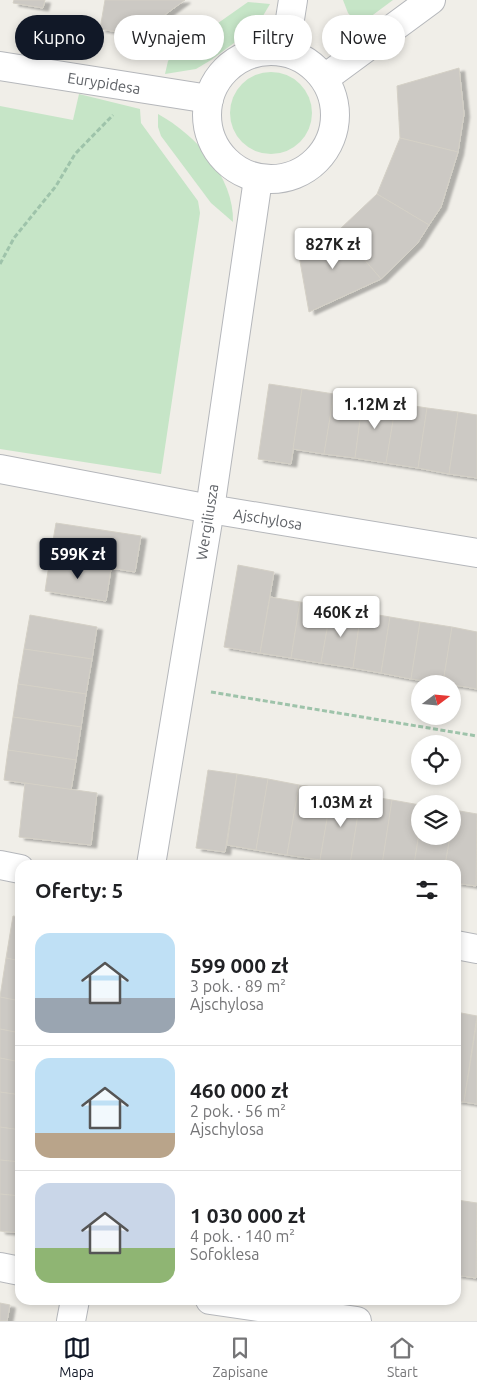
<!DOCTYPE html>
<html lang="pl">
<meta charset="utf-8">
<style>
:root{--surface:#fff;--page:#f2f2f2;--text:#202124;--muted:#757577;--line:#e0e0e0;--accent:#111827}
body{margin:0;font-family:Ubuntu,sans-serif;background:var(--page);color:var(--text);height:100vh;display:flex;flex-direction:column;font-size:19px;white-space:nowrap}
*{box-sizing:border-box;margin:0}
p{font-size:16px;color:var(--muted)}
.icon{flex:none;width:28px;height:28px;fill:none;stroke:currentColor;stroke-width:2;stroke-linecap:round;stroke-linejoin:round}
.map{position:relative;flex:1;overflow:hidden}
.details{position:absolute;left:15px;top:860px;width:446px;height:445px;display:flex;flex-direction:column;background:var(--surface);border-radius:15px;box-shadow:0 2px 8px #0003}
.details>*{flex:none}
.top-card{position:absolute;left:15px;top:15px;width:448px;height:45px;display:flex;gap:10px}
.needle{width:32px;rotate:74deg}
.buttons{position:absolute;left:411px;top:675px;display:grid;gap:10px}
.buttons a{display:grid;place-items:center;width:50px;height:50px;border-radius:50%;background:var(--surface);box-shadow:0 2px 8px #0003;font-size:25px}
.price{position:absolute;translate:-50% -42px;padding:0 11px;border-radius:5px;background:#fff;color:#222;font-size:16px;line-height:32px;filter:drop-shadow(0 1px 2px #0008)}
.price::after{content:'';position:absolute;left:50%;top:30px;width:15px;height:11px;margin-left:-8px;background:inherit;clip-path:polygon(0 0,100% 0,50% 100%)}
.price.current{background:var(--accent);color:#fff}
ul{padding:0;list-style:none}
li{display:flex;align-items:center;gap:15px;height:125px;padding:0 20px}
li+li{border-top:1px solid var(--line)}
li span{display:grid;place-items:center;flex:none;width:140px;height:100px;border-radius:15px;color:#555}
li>.icon{margin-inline-start:auto}
span .icon{width:60px;height:60px;fill:#fffc;stroke-width:1}
li b{font-size:21px}
h2{display:flex;justify-content:space-between;align-items:center;height:60px;padding:0 20px;font-size:21px}
.pill{padding:0 18px;border-radius:22px;background:var(--surface);box-shadow:0 2px 8px #0003;font-size:18px;line-height:45px}
.pill.current{background:var(--accent);color:#fff}
.menu{display:flex;justify-content:space-around;align-items:center;height:70px;border-top:1px solid var(--line);background:var(--surface);font-size:14px;color:var(--muted)}
.menu a{display:grid;justify-items:center;gap:2px}
.menu .current{color:var(--accent)}
.map>svg:first-child{display:block}
</style>
<div class="map">
<svg width="477" height="1321" viewBox="0 0 477 1321">
<defs>
<filter id="shadow"><feDropShadow dx="5.5" dy="3" stdDeviation="1" flood-color="#0004"/></filter>
</defs>
<rect width="100%" height="100%" fill="#f0eee8"/>
<g fill="#c6e5c7">
<polygon points="343,0 393,0 362,23 358,24 348,13"/>
<polygon points="248,2 270,4 257,26 211,60 196,69 165,74 168,61 174,54"/>
<circle cx="271" cy="113" r="41"/>
<polygon points="79,94 140,109 141,123 198,201 200,213 161,474 0,449 0,106 73,120"/>
<path d="M158,114c38,21 76,63 75,108l-22,-19 -50,-67 -3,-9z"/>
</g>
<g fill="#ccc9c4" stroke="#d4d0c6" filter="url(#shadow)">
<polygon points="14,0 45,0 43,8 13,3"/>
<polygon points="105,0 185,0 151,25 150,37 100,29"/>
<polygon points="459,68 464,114 458,152 400,138 397,86"/>
<polygon points="400,138 458,152 441,207 429,225 377,194"/>
<polygon points="377,194 429,225 417,244 381,279 339,230"/>
<polygon points="339,230 381,279 309,312 298,250"/>
<polygon points="269,384 302,389 291,464 258,459"/>
<polygon points="302,389 334,394 324,454 293,449"/>
<polygon points="334,394 363,398 355,458 324,454"/>
<polygon points="363,398 396,403 386,463 355,458"/>
<polygon points="396,403 427,408 418,468 386,463"/>
<polygon points="427,408 458,412 449,474 418,468"/>
<polygon points="458,412 477,415 477,478 449,474"/>
<polygon points="56,523 141,536 135,572 50,558"/>
<polygon points="50,558 111,569 106,601 45,591"/>
<polygon points="238,565 274,572 260,653 224,647"/>
<polygon points="270,597 300,602 291,658 260,653"/>
<polygon points="300,602 331,607 321,663 291,658"/>
<polygon points="331,607 361,612 353,668 321,663"/>
<polygon points="361,612 390,617 381,673 353,668"/>
<polygon points="30,615 97,627 92,659 24,649"/>
<polygon points="390,617 420,622 411,679 381,673"/>
<polygon points="420,622 452,627 443,683 411,679"/>
<polygon points="452,627 477,632 477,689 443,683"/>
<polygon points="24,649 92,659 86,694 18,684"/>
<polygon points="18,684 86,694 81,727 13,717"/>
<polygon points="13,717 81,727 76,760 8,750"/>
<polygon points="8,750 76,760 71,790 4,780"/>
<polygon points="208,770 237,774 225,852 196,848"/>
<polygon points="237,774 268,779 256,850 227,845"/>
<polygon points="268,779 299,785 287,855 256,850"/>
<polygon points="25,783 97,793 91,845 19,837"/>
<polygon points="299,785 332,790 320,860 287,855"/>
<polygon points="332,790 361,795 350,865 320,860"/>
<polygon points="361,795 392,800 382,865 350,865"/>
<polygon points="392,800 420,805 420,827 414,865 382,865"/>
<polygon points="454,810 477,814 476,886 456,883 456,865 445,865 450,836 452,836"/>
<polygon points="420,827 420,836 450,836 445,865 414,865"/>
<polygon points="13,916 20,917 20,961 6,958"/>
<polygon points="6,958 20,961 20,1001 0,997"/>
<polygon points="0,997 20,1001 20,1033 0,1029"/>
<polygon points="456,1012 477,1016 464,1102 456,1101"/>
<polygon points="477,1020 477,1104 464,1102"/>
<polygon points="0,1029 20,1033 20,1062 0,1058"/>
<polygon points="0,1058 20,1062 20,1095 0,1092"/>
<polygon points="0,1092 20,1095 20,1130 0,1127"/>
<polygon points="0,1127 20,1130 20,1162 0,1160"/>
<polygon points="0,1160 20,1162 20,1196 0,1194"/>
<polygon points="0,1194 20,1196 20,1233 0,1231"/>
<polygon points="457,1200 477,1203 476,1278 456,1275"/>
<polygon points="0,1303 10,1305 7,1321 0,1321"/>
</g>
<g fill="none" stroke-linecap="round" stroke-linejoin="round">
<g stroke="#b5b7bb" stroke-width="30">
<g id="street">
<polyline points="285,51 293,0"/>
<circle cx="271" cy="115" r="64"/>
<polyline points="0,66 209,99"/>
<polyline points="325,78 431,0"/>
<polyline points="0,469 210,509 477,553"/>
<polyline points="0,865 20,869"/>
<polyline points="151,865 210,509 258,179"/>
<polyline points="456,945 477,949"/>
<polyline points="0,1267 20,1271"/>
<polyline points="210,1300 357,1321"/>
<polyline points="71,1321 75,1300"/>
</g>
</g>
<g stroke="#9ec3aa" stroke-width="3" stroke-dasharray="5 2.5" stroke-linecap="butt">
<polyline points="0,264 14,238 56,186 75,154 113,115"/>
<polyline points="211,692 477,736"/>
</g>
<use href="#street" stroke="#fff" stroke-width="28"/>
</g>
<g text-anchor="middle" dominant-baseline="central" stroke-width="4" stroke-linejoin="round" paint-order="stroke">
<g font-size="15" fill="#5f6267" stroke="#fff">
<text transform="translate(104 83) rotate(9)">Eurypidesa</text>
<text transform="translate(268 519) rotate(9)">Ajschylosa</text>
<text transform="translate(207 522) rotate(-81)">Wergiliusza</text>
</g>
</g>
</svg>
<div class="buttons">
<a><svg class="needle" viewBox="-14 -14 28 28"><path d="M0-13l5 13h-10z" fill="#e53935"/><path d="M0 13l5-13h-10z" fill="#757577"/></svg></a>
<a><svg class="icon" aria-label="locate" viewBox="0 0 24 24"><circle cx="12" cy="12" r="6"/><path d="M12 2v4M12 18v4M2 12h4M18 12h4"/></svg></a>
<a><svg class="icon" aria-label="layers" viewBox="0 0 24 24"><path d="M12 4l9 5-9 5-9-5zM3 14l9 5 9-5"/></svg></a>
</div>
<b class="price" style="left:333px;top:270px">827K zł</b>
<b class="price" style="left:375px;top:430px">1.12M zł</b>
<b class="price current" style="left:78px;top:580px">599K zł</b>
<b class="price" style="left:341px;top:638px">460K zł</b>
<b class="price" style="left:341px;top:828px">1.03M zł</b>
<div class="top-card">
<a class="pill current">Kupno</a>
<a class="pill">Wynajem</a>
<a class="pill">Filtry</a>
<a class="pill">Nowe</a>
</div>
<section class="details">
<h2>Oferty: 5<svg class="icon" aria-label="filters" viewBox="0 0 24 24"><path d="M4 7h16M4 17h16"/><circle cx="9" cy="7" r="2"/><circle cx="15" cy="17" r="2"/></svg></h2>
<ul>
<li><span style="background:linear-gradient(#bfe0f5 65%,#9aa5b1 0)"><svg class="icon" aria-label="home" viewBox="0 0 24 24"><path d="M3 11l9-7 9 7M6 9v11h12V9"/></svg></span><div><b>599 000 zł</b><p>3 pok. · 89 m²</p><p>Ajschylosa</p></div></li>
<li><span style="background:linear-gradient(#bfe0f5 75%,#b9a48a 0)"><svg class="icon" aria-label="home" viewBox="0 0 24 24"><path d="M3 11l9-7 9 7M6 9v11h12V9"/></svg></span><div><b>460 000 zł</b><p>2 pok. · 56 m²</p><p>Ajschylosa</p></div></li>
<li><span style="background:linear-gradient(#c9d6e8 65%,#8fb573 0)"><svg class="icon" aria-label="home" viewBox="0 0 24 24"><path d="M3 11l9-7 9 7M6 9v11h12V9"/></svg></span><div><b>1 030 000 zł</b><p>4 pok. · 140 m²</p><p>Sofoklesa</p></div></li>
</ul>
</section>
</div>
<nav class="menu">
<a class="current"><svg class="icon" aria-label="map" viewBox="0 0 24 24"><path d="M3 6l6-2 6 2 6-2v14l-6 2-6-2-6 2zM9 4v14M15 6v14"/></svg>Mapa</a>
<a><svg class="icon" aria-label="saved" viewBox="0 0 24 24"><path d="M7 4h10v16l-5-4-5 4z"/></svg>Zapisane</a>
<a><svg class="icon" aria-label="home" viewBox="0 0 24 24"><path d="M3 11l9-7 9 7M6 9v11h12V9"/></svg>Start</a>
</nav>
